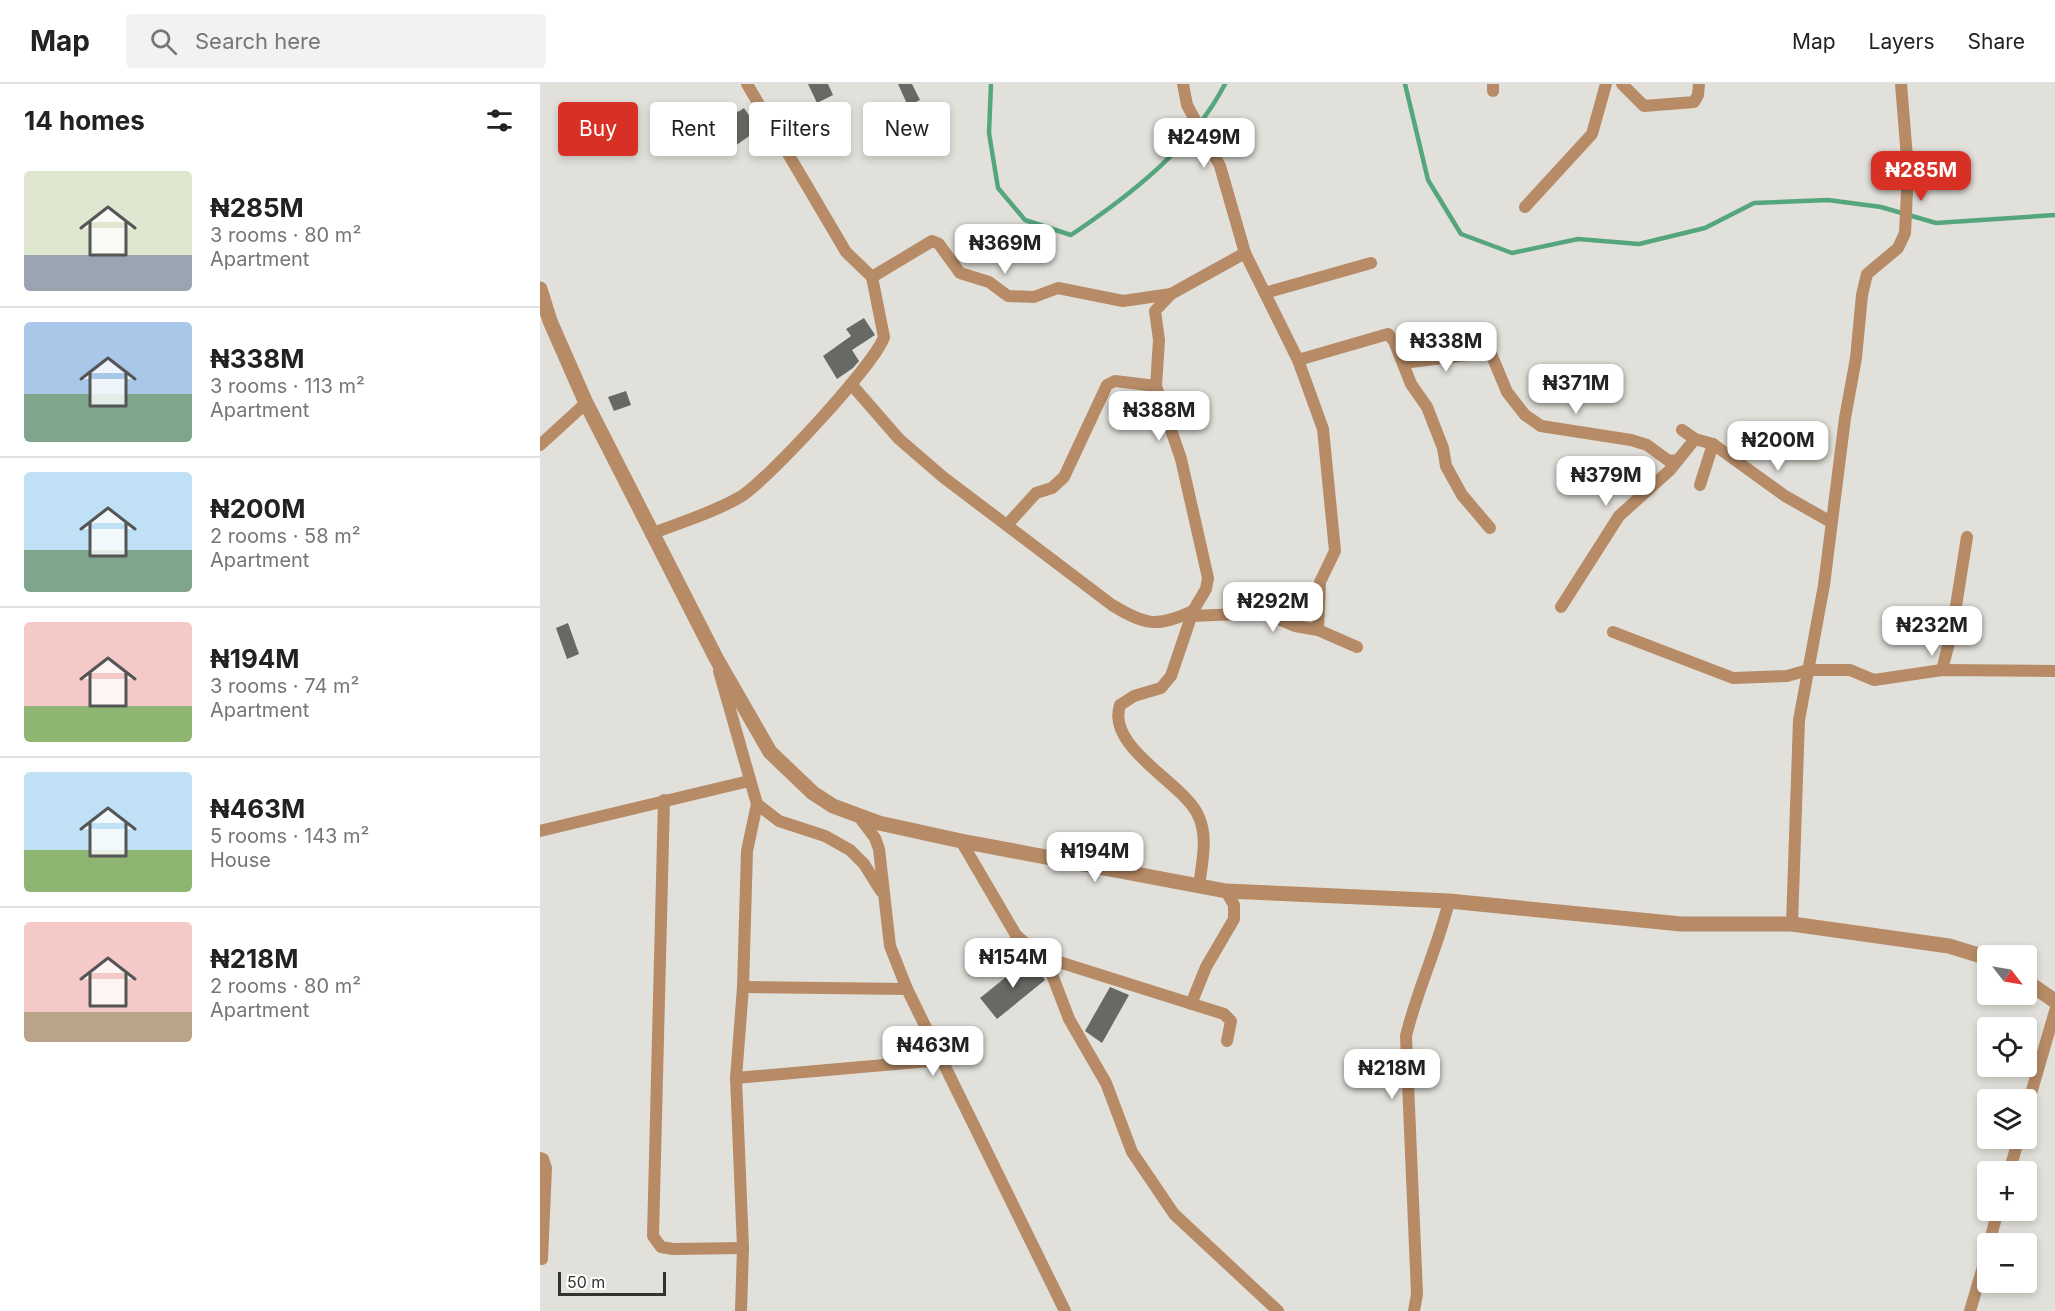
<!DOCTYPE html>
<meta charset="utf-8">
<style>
:root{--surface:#fff;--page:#f2f2f2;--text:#222;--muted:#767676;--line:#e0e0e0;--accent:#d93025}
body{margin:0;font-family:Inter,sans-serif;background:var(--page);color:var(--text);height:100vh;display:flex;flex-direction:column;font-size:22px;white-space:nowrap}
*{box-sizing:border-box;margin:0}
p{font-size:20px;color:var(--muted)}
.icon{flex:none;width:33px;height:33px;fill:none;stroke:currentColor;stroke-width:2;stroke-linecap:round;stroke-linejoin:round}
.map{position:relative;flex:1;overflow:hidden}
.panel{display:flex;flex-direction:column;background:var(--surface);width:540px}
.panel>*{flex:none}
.banner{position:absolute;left:18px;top:18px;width:570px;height:54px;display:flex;gap:12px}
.needle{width:39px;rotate:121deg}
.controls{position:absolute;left:1437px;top:861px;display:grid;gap:12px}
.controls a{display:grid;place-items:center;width:60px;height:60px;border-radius:6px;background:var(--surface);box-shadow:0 3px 9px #0003;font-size:30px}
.scale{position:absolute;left:18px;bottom:15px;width:108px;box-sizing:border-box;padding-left:6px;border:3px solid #333230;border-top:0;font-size:16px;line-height:21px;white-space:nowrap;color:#333230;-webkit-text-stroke:4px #fff;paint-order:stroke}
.price{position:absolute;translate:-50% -51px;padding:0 14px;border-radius:12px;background:#fff;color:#222;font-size:20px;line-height:39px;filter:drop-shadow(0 2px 3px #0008)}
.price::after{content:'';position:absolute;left:50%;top:36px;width:18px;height:14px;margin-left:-9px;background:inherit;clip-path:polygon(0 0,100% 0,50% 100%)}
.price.active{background:var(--accent);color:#fff}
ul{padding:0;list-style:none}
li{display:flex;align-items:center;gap:18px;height:150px;padding:0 24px}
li+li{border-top:2px solid var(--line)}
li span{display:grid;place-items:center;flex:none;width:168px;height:120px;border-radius:6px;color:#555}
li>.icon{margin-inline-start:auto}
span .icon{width:72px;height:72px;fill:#fffc;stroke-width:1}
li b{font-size:26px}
h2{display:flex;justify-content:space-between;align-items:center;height:72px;padding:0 24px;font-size:26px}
.pill{padding:0 21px;border-radius:6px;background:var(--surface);box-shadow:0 3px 9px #0003;font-size:21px;line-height:54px}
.pill.active{background:var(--accent);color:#fff}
header{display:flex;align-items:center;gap:36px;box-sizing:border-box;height:84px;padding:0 30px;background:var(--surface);border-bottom:2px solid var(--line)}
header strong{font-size:28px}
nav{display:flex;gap:33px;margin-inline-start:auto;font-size:21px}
.search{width:420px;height:54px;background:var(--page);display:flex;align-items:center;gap:15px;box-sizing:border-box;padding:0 21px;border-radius:6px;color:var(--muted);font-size:22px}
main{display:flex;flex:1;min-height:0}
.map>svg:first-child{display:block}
</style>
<header>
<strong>Map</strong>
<div class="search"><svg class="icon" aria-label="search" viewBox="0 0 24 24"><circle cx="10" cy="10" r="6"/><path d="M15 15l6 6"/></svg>Search here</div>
<nav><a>Map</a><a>Layers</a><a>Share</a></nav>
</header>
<main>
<section class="panel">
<h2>14 homes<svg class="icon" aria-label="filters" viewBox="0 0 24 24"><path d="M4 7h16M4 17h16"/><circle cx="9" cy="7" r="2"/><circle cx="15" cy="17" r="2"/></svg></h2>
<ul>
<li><span style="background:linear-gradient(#dfe7d0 70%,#9aa5b1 0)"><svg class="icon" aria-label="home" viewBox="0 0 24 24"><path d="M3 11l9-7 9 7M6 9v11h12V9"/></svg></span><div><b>₦285M</b><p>3 rooms · 80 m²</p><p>Apartment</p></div></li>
<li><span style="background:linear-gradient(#a9c7e8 60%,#7fa58c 0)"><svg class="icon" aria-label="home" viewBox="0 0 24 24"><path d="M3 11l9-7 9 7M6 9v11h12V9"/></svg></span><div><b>₦338M</b><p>3 rooms · 113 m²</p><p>Apartment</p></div></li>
<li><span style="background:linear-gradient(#bfe0f5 65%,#7fa58c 0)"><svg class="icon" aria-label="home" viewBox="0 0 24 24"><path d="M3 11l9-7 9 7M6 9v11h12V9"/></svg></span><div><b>₦200M</b><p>2 rooms · 58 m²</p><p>Apartment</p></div></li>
<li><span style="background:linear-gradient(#f6c9c9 70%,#8fb573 0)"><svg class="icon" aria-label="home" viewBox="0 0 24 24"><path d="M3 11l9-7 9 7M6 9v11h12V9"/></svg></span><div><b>₦194M</b><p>3 rooms · 74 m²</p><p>Apartment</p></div></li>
<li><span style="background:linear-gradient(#bfe0f5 65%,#8fb573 0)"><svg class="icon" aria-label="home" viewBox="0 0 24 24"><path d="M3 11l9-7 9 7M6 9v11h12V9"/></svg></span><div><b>₦463M</b><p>5 rooms · 143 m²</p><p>House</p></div></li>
<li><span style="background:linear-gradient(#f6c9c9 75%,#b9a48a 0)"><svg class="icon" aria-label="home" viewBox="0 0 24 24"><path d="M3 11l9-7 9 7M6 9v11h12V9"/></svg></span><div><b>₦218M</b><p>2 rooms · 80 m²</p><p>Apartment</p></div></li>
</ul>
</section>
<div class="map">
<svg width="1515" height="1227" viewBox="0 0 1515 1227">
<rect width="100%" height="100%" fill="#e2e0da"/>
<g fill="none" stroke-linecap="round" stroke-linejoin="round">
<g stroke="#55a67d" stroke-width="4.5">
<path d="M451,0l-2,49 9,55 27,32 46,15c58,-39 121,-87 154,-151"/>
<polyline points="865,0 888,96 921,150 972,169 1038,155 1099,160 1165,144 1214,119 1288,116 1341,123 1396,139 1515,131"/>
</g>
</g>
<g fill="#676964">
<polygon points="268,0 288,0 293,11 277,19"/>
<polygon points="358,0 372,0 380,16 368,22"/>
<polygon points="193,22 198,28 204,24 214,39 210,42 215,48 195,62 175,35"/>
<polygon points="324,234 335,251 312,266 319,277 313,284 297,295 283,272 311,252 306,245"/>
<polygon points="86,307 91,321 74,327 68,313"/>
<polygon points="28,539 39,570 27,575 16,544"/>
<polygon points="490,874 505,896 457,935 440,914"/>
<polygon points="570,903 589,911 562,959 545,947"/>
</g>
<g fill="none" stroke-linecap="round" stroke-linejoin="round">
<g stroke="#b68b66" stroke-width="12">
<polyline points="643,0 647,21 680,82 705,169 758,276 783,345 795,467 780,498 778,546"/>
<polyline points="953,0 953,7"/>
<polyline points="1082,0 1104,22 1154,18 1158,11 1159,0"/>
<polyline points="985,123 1052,50 1066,0"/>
<polyline points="332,193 392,157 399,160 420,189 449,198 468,212 494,213 518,204 583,217 631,210 705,169"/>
<polyline points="725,209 831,179"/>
<path d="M631,210l-16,17 4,29 -3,46 25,73 27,119 -2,11 -13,22 -22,65 -10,12 -27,8 -14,9c-14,42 60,76 77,108 12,22 5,49 2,73"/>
<polyline points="758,276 848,250 854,257 871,300 887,323 903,364 906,382 922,411 950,444"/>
<polyline points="863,279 943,269 952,272 967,308 985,331 1001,342 1091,356 1107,361 1129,377 1138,376"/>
<path d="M311,300l48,55 44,38 169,128c33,20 45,23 81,6"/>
<polyline points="1142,346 1155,355 1173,360 1245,412 1291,438"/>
<polyline points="0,361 46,319"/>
<polyline points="1160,401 1173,360"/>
<polyline points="467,441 496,409 512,404 524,393 567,301 575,297 616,302"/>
<path d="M111,450c30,-12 62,-21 89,-37 26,-15 135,-133 144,-160l-12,-60 -26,-25 -99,-168"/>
<polyline points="1021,523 1079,432 1130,386 1155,355"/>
<polyline points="651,532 724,529 755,542 778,546 817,563"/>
<polyline points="1073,548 1193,594 1247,592 1268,586 1310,586 1334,596 1402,586 1515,587"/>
<polyline points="1402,586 1412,547 1427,453"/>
<polyline points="179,587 217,720 239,737 285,752 310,766 324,780 341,807"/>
<polyline points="124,716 113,1152 121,1163 133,1165 203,1164"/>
<polyline points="320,734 335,754 339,765 350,862 367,905 525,1227"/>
<polyline points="0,747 209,697"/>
<polyline points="421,757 476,851 500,872 511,888 529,935 566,999 592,1068 634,1130 738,1227"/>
<polyline points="1252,840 1259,636 1284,501 1305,334 1316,274 1322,211 1327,190 1358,164 1365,149 1368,86 1361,0"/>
<polyline points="500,872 684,930 691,937 687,957"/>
<polyline points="203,903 367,905"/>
<polyline points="651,920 666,883 694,835 694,821 686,807"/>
<polyline points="196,994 401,976"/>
<polyline points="1486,1027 1515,927"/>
<polyline points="0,1074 3,1075 6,1084 2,1175"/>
<polyline points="1469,1088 1479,1054"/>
<polyline points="1449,1160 1458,1126"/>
<polyline points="201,1227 203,1164 196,994 203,903 207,767 217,720"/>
<path d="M874,1227l3,-17 -11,-258c11,-46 32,-89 43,-135"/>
<polyline points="1430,1227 1448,1166"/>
</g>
<g stroke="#b68b66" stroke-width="15">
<polyline points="0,205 10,237 46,319 176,574 230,668 273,709 293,722 339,739 421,757 686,807 909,817 1141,840 1252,840 1409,862 1448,874"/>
<polyline points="1486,897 1515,917"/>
</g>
</g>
</svg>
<div class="controls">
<a><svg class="needle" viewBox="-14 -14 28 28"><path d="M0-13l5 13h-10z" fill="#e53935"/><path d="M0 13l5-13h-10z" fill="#767676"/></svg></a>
<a><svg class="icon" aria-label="locate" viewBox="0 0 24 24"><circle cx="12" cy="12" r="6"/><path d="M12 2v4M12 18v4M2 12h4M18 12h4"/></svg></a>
<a><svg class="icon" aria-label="layers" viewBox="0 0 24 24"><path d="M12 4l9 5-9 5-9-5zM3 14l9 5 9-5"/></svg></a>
<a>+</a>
<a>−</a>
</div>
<div class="scale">50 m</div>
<b class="price" style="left:664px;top:85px">₦249M</b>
<b class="price active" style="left:1381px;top:118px">₦285M</b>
<b class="price" style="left:465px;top:191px">₦369M</b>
<b class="price" style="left:906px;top:289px">₦338M</b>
<b class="price" style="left:1036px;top:331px">₦371M</b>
<b class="price" style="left:619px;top:358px">₦388M</b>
<b class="price" style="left:1238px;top:388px">₦200M</b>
<b class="price" style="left:1066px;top:423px">₦379M</b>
<b class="price" style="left:733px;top:549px">₦292M</b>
<b class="price" style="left:1392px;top:573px">₦232M</b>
<b class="price" style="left:555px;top:799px">₦194M</b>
<b class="price" style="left:473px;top:905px">₦154M</b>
<b class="price" style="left:393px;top:993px">₦463M</b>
<b class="price" style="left:852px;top:1016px">₦218M</b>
<div class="banner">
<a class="pill active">Buy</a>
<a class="pill">Rent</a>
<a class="pill">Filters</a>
<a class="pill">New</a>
</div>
</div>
</main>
